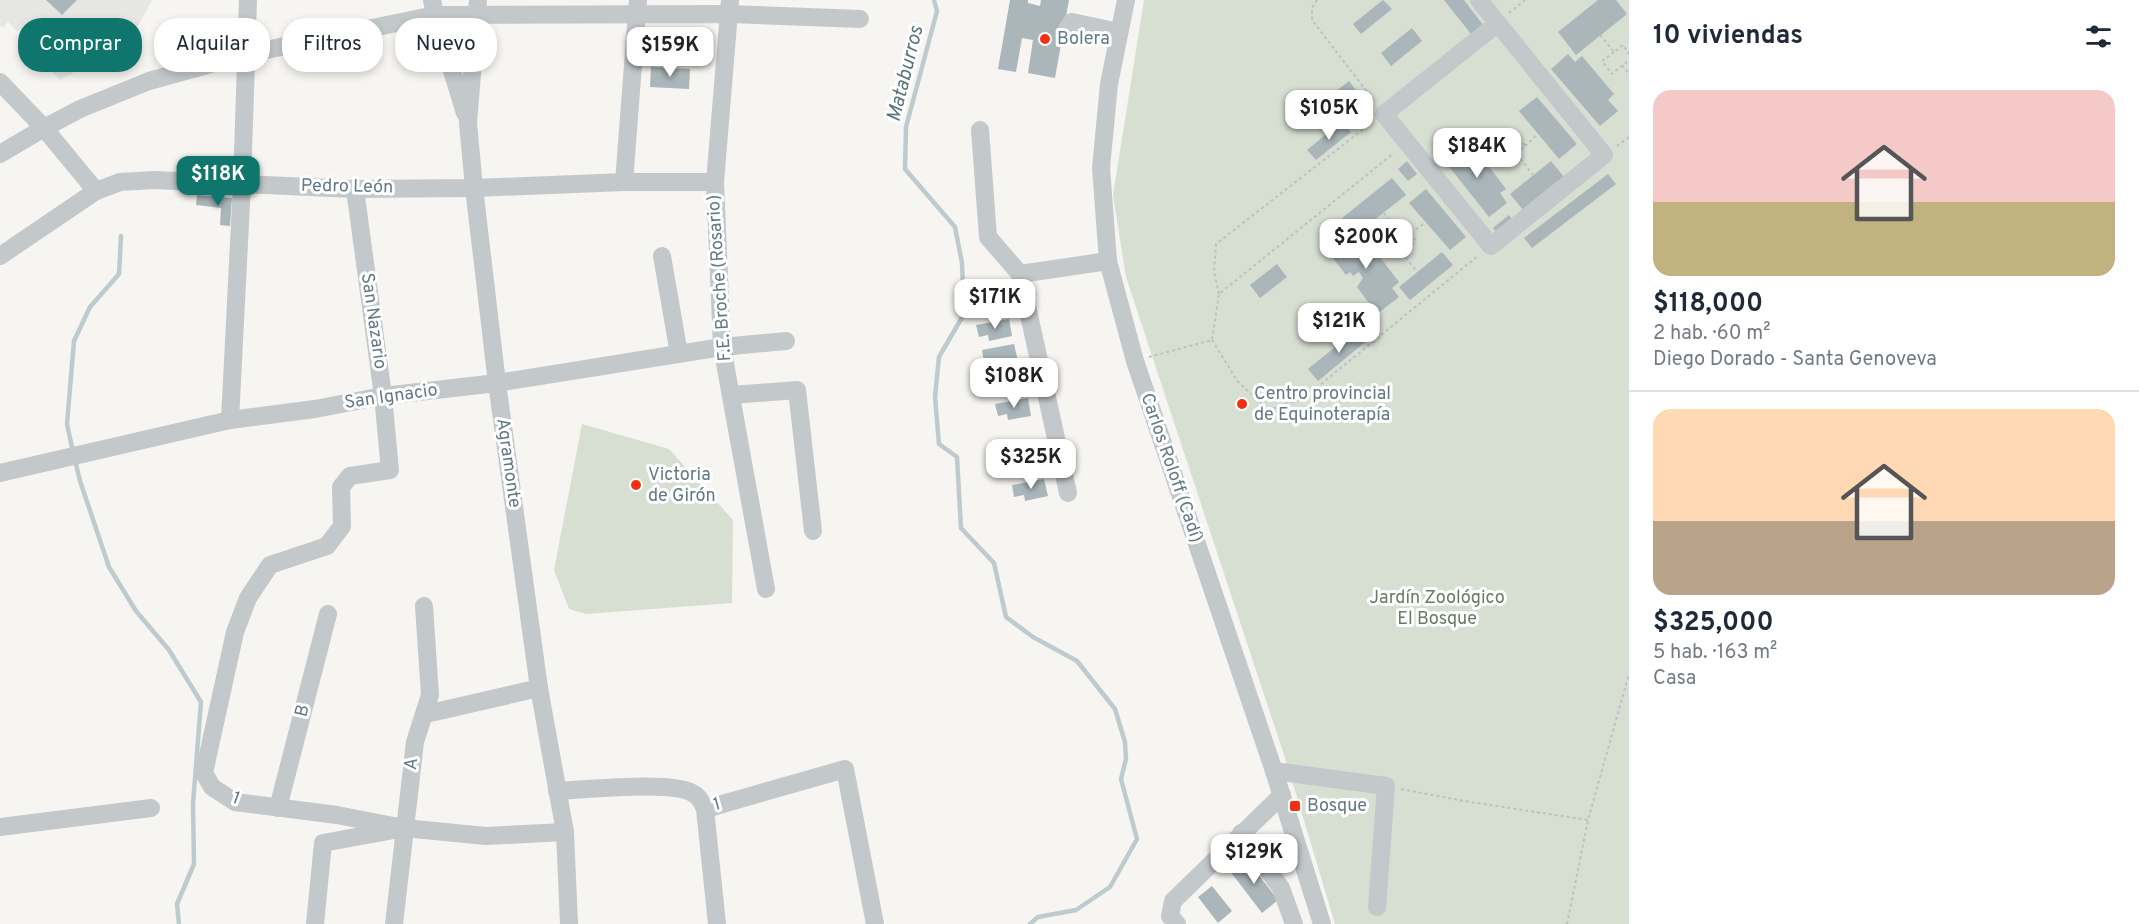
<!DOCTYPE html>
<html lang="es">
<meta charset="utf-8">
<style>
:root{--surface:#fff;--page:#f2f2f3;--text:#1f2937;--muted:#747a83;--line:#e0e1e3;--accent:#0f766e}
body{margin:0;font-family:Overpass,sans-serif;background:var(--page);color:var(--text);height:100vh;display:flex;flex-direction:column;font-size:22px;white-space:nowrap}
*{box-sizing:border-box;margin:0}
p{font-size:20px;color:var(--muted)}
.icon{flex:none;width:33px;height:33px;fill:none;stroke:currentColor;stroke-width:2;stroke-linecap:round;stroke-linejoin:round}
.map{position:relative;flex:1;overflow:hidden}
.drawer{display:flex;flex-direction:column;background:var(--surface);width:510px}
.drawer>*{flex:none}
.hud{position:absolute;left:18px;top:18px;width:570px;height:54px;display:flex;gap:12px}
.price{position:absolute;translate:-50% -51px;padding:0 14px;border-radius:12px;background:#fff;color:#222;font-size:20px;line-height:39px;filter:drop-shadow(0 2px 3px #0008)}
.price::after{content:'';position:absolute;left:50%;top:36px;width:18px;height:14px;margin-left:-9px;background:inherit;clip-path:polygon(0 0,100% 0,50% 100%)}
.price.active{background:var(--accent);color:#fff}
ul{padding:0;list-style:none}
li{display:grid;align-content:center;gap:12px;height:318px;padding:0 24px}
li+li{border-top:2px solid var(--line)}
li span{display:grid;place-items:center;height:186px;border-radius:18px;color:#555}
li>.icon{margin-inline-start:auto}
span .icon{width:108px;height:108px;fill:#fffc;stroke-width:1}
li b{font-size:26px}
h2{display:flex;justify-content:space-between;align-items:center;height:72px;padding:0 24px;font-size:26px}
.tag{padding:0 21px;border-radius:24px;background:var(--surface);box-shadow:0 3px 9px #0003;font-size:21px;line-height:54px}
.tag.active{background:var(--accent);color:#fff}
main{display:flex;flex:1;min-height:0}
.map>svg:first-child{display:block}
</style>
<main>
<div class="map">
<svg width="1629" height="924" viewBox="0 0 1629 924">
<rect width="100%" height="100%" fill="#f6f5f1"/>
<polygon fill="#e6e7e5" points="0,0 152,0 130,41 60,80 43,62 51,54 40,42 37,45 21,28 17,31 8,22 2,28 0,26"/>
<g fill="#d7ded2">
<polygon points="1144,0 1629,0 1629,924 1335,924 1287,764 1126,277 1113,195"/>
<polygon points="468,23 461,74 449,24"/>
<polygon points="104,29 115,43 87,63 77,48"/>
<polygon points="582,424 669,449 733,520 732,603 586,614 569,609 554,570"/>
</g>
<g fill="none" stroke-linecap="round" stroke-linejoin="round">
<g stroke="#bdcbcf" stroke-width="4.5">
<polyline points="934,0 937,11 906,127 905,169 955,227 962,263 964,314 939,357 935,397 939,444 957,457 961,528 994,563 1006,617 1033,637 1077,661 1115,709 1125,742 1126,759 1121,779 1137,839 1110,887 1076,910 1038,917 1030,924"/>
<polyline points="73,452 67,424 74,341 90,307 119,274 121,236"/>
<polyline points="75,460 80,481 109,567 136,611 169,650 201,702 193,804 194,864 177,904 179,924"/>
</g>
</g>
<g fill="#abb6ba">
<polygon points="46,0 77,0 62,15"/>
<polygon points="1010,0 1028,0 1028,3 1040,6 1041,0 1069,0 1055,78 1028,73 1033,40 1022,38 1016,72 998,69"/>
<polygon points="1383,0 1392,9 1361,34 1353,24"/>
<polygon points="1444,0 1464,0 1483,25 1471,34"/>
<polygon points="1598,0 1616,0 1627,14 1576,55 1558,32"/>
<polygon points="1412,28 1422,41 1391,66 1381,53"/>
<polygon points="1568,54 1575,62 1582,56 1614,94 1608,100 1618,111 1600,126 1551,69"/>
<polygon points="651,67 690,69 689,89 650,87"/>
<polygon points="1349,81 1374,114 1362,124 1336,91"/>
<polygon points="1537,97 1577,144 1559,159 1519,111"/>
<polygon points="1342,121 1351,132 1316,160 1307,150"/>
<polygon points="1460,145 1467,153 1474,147 1506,189 1500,193 1507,203 1489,217 1443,159"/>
<polygon points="1407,161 1417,174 1408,181 1398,169"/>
<polygon points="1551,161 1564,177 1523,210 1510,194"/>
<polygon points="1608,174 1616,184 1532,248 1524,238"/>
<polygon points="1392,178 1406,195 1355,235 1342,218"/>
<polygon points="1426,189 1466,237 1450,250 1409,203"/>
<polygon points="197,195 232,198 230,226 220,225 221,208 196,205"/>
<polygon points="1509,215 1514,222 1498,235 1493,228"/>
<polygon points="1351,232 1356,239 1362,234 1399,282 1392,288 1399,297 1377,314 1357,287 1363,278 1359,272 1353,276 1350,272 1346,275 1327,250"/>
<polygon points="1442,252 1453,265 1410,300 1399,287"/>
<polygon points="1277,264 1287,277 1260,298 1250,285"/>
<polygon points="1009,319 1012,336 989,341 988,335 979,337 976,325"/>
<polygon points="1360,327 1370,338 1318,381 1308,369"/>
<polygon points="1014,344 1018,361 995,365 993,360 984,362 982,350"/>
<polygon points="1022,372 1025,389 1002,394 1001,388 992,390 989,378"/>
<polygon points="1028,398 1031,416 1008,420 1007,414 998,416 995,404"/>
<polygon points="1039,451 1043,468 1019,473 1018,467 1009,469 1007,457"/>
<polygon points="1044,479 1048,496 1025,501 1024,495 1014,497 1012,485"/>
<polygon points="1246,858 1278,900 1262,913 1230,871"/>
<polygon points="1212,886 1232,911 1218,923 1198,897"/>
</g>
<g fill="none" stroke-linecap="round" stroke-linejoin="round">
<g stroke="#bec1c3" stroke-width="2" stroke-dasharray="3 3" stroke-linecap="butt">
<polyline points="1317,0 1312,8 1312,20 1375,102"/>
<polyline points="1509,13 1525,0"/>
<polyline points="1600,35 1614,52 1623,45 1629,54"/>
<polyline points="1614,52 1602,61 1612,74 1629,60"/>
<polyline points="1622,65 1629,74"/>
<polygon points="1515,134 1525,146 1512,157 1502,145"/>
<polyline points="1525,146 1538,134"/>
<polyline points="1617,146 1629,137"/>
<polyline points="1517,154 1533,175"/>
<polyline points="1489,167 1508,153"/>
<polyline points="1384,213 1397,231 1389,237 1402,253 1416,241 1403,225 1397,231"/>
<polyline points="1411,233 1426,222"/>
<polyline points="1402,253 1417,272"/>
<polyline points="1219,294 1214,272 1216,244 1370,124"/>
<polyline points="1212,340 1238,382 1269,410 1304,398 1479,255"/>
<polyline points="1149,357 1212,340 1219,294 1394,153"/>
<polyline points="1401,789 1464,801 1588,820"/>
<polyline points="1567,924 1588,820 1629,674"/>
</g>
<g stroke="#c3c8cb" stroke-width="18">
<polyline points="432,0 435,15 465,113"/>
<polyline points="478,0 468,123 474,188 497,383 539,688 565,832 569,924"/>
<polyline points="730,0 715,182 722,347 766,589"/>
<polyline points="1126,0 1109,84 1101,168 1108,261 1135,361 1274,771 1322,924"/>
<polyline points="1479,0 1604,155 1491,246 1384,114 1498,23"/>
<polyline points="1085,25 1081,35 1070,33 1067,29 1072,22 1119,32"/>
<polyline points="0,82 44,128 96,191"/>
<polyline points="980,130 988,237 1020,274 1108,261"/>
<polyline points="0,154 44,128 80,109 149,81 247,54 435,15 729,14 860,19"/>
<polyline points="624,182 638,0"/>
<polyline points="355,189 383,396 390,470 350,476 341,487 342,526 327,546 270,565 248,598 235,632 204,773 212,787 235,802 337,815 404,828 486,836 565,832"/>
<polyline points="0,256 96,191 120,182 154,180 355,189 474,188 624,182 715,182"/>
<polyline points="662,256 679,354"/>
<polyline points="1020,274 1068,493"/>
<polyline points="731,395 797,390 813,531"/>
<polyline points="230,420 242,184 248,0"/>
<polyline points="0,473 230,420 315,409 383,396 497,383 722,347 786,341"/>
<polyline points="426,714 539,688"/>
<polyline points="1274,771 1386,786 1377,907"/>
<path d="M557,791c28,-1 117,-11 137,3 5,3 9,10 11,15l12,115"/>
<polyline points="278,808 328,614"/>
<polyline points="705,809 845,769 875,924"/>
<polyline points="0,827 151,808"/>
<polyline points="1241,833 1281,888 1294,924"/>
<polyline points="315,924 323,843 394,830"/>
<polyline points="394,924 415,742 430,695 424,606"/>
<polyline points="1177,924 1170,916 1173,901 1282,795"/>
</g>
</g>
<g fill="#f43013" stroke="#fff" stroke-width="2">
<circle cx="1045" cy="39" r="6"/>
<circle cx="1242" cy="404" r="6"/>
<circle cx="636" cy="485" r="6"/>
<rect x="1289" y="800" width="12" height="12" rx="3"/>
</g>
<g text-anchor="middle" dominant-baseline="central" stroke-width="6" stroke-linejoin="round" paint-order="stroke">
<g font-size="18" fill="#627986" stroke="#fff" text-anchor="start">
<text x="1057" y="39">Bolera</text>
<text x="1254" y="394">Centro provincial<tspan x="1254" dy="21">de Equinoterapía</tspan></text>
<text x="648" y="475">Victoria<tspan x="648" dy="21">de Girón</tspan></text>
<text x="1307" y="806">Bosque</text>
</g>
<g font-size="18" fill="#627986" stroke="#fff">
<text transform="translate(347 187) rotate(1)">Pedro León</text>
<text transform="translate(720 278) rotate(-94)">F.E. Broche (Rosario)</text>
<text transform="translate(373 321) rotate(82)">San Nazario</text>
<text transform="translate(391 397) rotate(-8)">San Ignacio</text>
<text transform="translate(508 463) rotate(82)">Agramonte</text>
<text transform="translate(1171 468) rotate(71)">Carlos Roloff (Cadí)</text>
<text transform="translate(303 711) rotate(-76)">B</text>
<text transform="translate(412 764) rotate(-83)">A</text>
<text transform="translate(236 799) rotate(20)">1</text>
<text transform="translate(717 805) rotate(-15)">1</text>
</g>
<g font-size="18" fill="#697c61" stroke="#fff">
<text x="1437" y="598">Jardín Zoológico<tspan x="1437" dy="21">El Bosque</tspan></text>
</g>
<g font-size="20" font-style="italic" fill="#58767c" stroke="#fff">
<text transform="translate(906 74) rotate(-76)">Mataburros</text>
</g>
</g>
</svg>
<b class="price" style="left:670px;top:78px">$159K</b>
<b class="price" style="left:1329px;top:141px">$105K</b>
<b class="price" style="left:1477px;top:179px">$184K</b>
<b class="price active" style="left:218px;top:207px">$118K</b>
<b class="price" style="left:1366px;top:270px">$200K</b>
<b class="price" style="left:995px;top:330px">$171K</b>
<b class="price" style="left:1339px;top:354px">$121K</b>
<b class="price" style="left:1014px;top:409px">$108K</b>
<b class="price" style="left:1031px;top:490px">$325K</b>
<b class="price" style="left:1254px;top:885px">$129K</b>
<div class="hud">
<a class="tag active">Comprar</a>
<a class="tag">Alquilar</a>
<a class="tag">Filtros</a>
<a class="tag">Nuevo</a>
</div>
</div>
<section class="drawer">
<h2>10 viviendas<svg class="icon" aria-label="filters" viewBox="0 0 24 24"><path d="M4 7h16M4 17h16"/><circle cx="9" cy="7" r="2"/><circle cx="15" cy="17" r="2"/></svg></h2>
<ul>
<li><span style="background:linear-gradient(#f6c9c9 60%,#c2b280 0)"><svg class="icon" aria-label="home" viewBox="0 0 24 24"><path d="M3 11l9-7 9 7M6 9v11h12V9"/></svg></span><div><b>$118,000</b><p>2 hab. · 60 m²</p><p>Diego Dorado - Santa Genoveva</p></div></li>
<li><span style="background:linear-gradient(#ffd9b3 60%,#b9a48a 0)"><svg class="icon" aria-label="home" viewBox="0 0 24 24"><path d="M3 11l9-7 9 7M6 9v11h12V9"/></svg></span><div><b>$325,000</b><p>5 hab. · 163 m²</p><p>Casa</p></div></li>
</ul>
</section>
</main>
